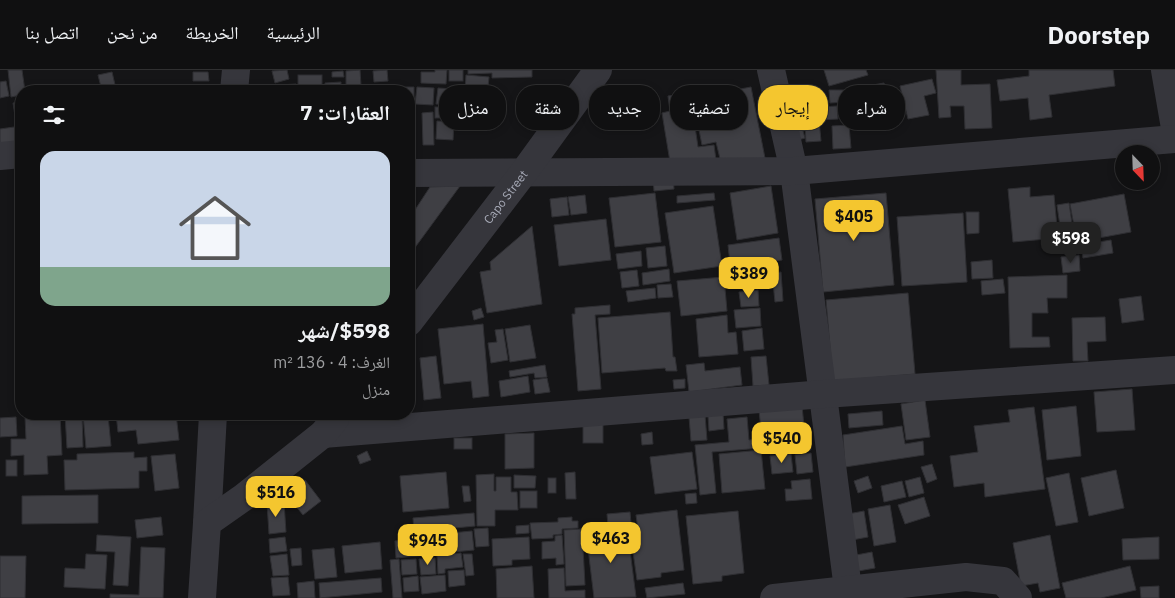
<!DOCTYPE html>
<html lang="ar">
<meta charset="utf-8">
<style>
:root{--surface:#101011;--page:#19191a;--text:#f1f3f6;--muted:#9c9d9f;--line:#303031;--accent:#f4c62f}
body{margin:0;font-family:"IBM Plex Sans","Noto Naskh Arabic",sans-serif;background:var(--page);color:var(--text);direction:rtl;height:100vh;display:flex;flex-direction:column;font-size:19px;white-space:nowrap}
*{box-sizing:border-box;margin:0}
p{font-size:16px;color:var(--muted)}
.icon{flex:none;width:28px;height:28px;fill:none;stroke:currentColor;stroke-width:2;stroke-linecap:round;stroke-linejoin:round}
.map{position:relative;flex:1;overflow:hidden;direction:ltr}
.details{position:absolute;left:15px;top:15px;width:400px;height:335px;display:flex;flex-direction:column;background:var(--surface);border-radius:20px;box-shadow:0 2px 8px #0003,0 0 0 1px var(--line);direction:rtl}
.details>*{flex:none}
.banner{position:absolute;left:430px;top:15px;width:475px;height:45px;direction:rtl;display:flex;gap:10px}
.needle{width:32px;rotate:157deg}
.controls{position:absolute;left:1115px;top:75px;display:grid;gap:10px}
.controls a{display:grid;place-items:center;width:45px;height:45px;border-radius:50%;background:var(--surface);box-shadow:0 2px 8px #0003,0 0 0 1px var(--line);font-size:25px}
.price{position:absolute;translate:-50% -42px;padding:0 11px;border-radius:10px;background:var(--accent);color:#111;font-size:16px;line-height:32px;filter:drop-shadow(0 1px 2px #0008)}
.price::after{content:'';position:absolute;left:50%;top:30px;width:15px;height:11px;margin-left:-8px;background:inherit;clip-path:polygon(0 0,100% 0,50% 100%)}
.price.on{background:#222;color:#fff}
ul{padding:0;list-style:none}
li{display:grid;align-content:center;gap:10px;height:265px;padding:0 25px}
li span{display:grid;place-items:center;height:155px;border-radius:15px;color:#555}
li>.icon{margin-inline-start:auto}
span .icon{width:90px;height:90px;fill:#fffc;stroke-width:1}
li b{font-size:21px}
h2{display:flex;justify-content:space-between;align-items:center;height:60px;padding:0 25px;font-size:21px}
.chip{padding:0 18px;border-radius:20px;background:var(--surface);box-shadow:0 2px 8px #0003,0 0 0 1px var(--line);font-size:18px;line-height:45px}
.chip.on{background:var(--accent);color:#111}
header{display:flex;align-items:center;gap:30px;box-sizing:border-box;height:70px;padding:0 25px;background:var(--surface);border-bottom:1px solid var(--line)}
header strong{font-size:24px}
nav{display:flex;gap:28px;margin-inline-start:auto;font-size:18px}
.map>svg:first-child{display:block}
</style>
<header>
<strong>Doorstep</strong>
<nav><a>الرئيسية</a><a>الخريطة</a><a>من نحن</a><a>اتصل بنا</a></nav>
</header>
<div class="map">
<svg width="1175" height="528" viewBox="0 0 1175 528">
<rect width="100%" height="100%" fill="#151517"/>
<g fill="#3f3f44" stroke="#2f2f33">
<polygon points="8,0 22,0 25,21 21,21 21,25 11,27"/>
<polygon points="287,0 289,9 275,13 272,1"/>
<polygon points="360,0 361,15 346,15 346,1"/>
<polygon points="387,0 388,11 374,12 373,1"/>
<polygon points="435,0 447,0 446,14 421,13 421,2 435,2"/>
<rect x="449" y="0" width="14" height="11"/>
<polygon points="468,0 532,0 532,7 492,8 492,3 468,4"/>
<polygon points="824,0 866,0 868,5 829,16"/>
<polygon points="936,0 961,0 961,15 990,14 992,58 965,59 964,36 950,36 951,47 939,48"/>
<polygon points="1029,0 1113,0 1115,16 1049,25 1052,47 1030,50 1028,28 1000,31 997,10 1029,6"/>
<polygon points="343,1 344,7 332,7 332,2"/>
<polygon points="112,2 116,19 102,21 98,5"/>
<polygon points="193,2 208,2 209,11 193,11"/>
<rect x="298" y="5" width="24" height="12"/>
<polygon points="466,5 489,7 486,38 464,37"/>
<polygon points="932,9 936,23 924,26 929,45 908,49 900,16"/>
<polygon points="6,11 9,26 0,28 0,12"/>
<polygon points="341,12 341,17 325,18 325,13"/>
<polygon points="884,13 893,51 876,55 867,16"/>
<polygon points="296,14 296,21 279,21 279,15"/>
<polygon points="360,17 360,21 339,21 339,18"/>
<polygon points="389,17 414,17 414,29 409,29 409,21 389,21"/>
<polygon points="417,17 434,18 433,35 415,34"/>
<polygon points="751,17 765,88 722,97 716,72 702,75 696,45 701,44 698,27"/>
<polygon points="438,18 454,19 453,35 436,34"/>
<polygon points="829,20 845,20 845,32 830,33"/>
<polygon points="694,22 697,43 693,43 698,77 714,75 716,90 671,98 662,43 670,41 668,26"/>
<polygon points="21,32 21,45 15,46 13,33"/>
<polygon points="796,36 805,68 798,70 789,38"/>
<polygon points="837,36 838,49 819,50 821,71 806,72 804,38"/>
<rect x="435" y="37" width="20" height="11"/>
<polygon points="433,42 434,75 423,75 422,43"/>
<polygon points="437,51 454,52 453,70 436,69"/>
<polygon points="849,55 851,78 833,79 832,56"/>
<polygon points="21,56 21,72 0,75 0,59"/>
<polygon points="673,106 674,119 654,121 653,107"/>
<polygon points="460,116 411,183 409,181 409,149 430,117"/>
<polygon points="771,116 778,163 737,170 730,123"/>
<polygon points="1030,117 1030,127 1054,125 1058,168 1013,172 1008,119"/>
<polygon points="655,123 661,172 615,177 609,128"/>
<polygon points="714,123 715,130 677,133 677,126"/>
<polygon points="886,123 894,215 823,222 815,129"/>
<polygon points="1124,124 1131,162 1077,172 1070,134"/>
<polygon points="585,125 587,143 571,145 568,127"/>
<polygon points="567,127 569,145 552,147 550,129"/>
<polygon points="1069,133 1076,182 1064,184 1057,135"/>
<polygon points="713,136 722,196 674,203 665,143"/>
<polygon points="966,142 979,142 979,163 967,164"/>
<polygon points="963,143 967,212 902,216 897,147"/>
<polygon points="606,149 611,190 559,196 554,155"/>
<polygon points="532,156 542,234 487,243 480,202 491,200 490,192"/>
<polygon points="779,168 782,190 750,194 750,201 731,203 728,175"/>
<polygon points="1111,170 1113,183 1083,188 1081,175"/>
<polygon points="665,176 667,196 648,198 646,178"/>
<polygon points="641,181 642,196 618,199 616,184"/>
<polygon points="1079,185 1080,201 1063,203 1061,187"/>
<polygon points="992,190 993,208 972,209 971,192"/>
<polygon points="669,199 670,211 643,215 642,203"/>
<polygon points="637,200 639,216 622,218 620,202"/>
<polygon points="781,202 783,231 775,232 772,203"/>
<polygon points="1067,205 1067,228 1047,228 1048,243 1032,243 1032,267 1049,267 1050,277 1010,278 1008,207"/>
<polygon points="724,207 727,241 681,246 677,211"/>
<polygon points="1003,209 1005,223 982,225 981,211"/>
<polygon points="671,214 673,227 658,228 657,215"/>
<polygon points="655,218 656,228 628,232 626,221"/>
<polygon points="758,220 759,236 741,237 739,222"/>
<polygon points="908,223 915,304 833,311 826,230"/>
<polygon points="1141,226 1144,250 1122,253 1119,229"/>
<polygon points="610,235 610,244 595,245 601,319 578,321 572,244 575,244 575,238"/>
<polygon points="481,238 484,247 474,250 472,241"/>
<polygon points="760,238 761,256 736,258 734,240"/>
<polygon points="670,242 673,287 675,287 677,301 666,301 665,298 602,303 598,248"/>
<polygon points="727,245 728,263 736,262 738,284 699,287 696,249"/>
<polygon points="1105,247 1106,271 1087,272 1088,291 1073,291 1072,248"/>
<polygon points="483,254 489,326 473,328 471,311 444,314 438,259"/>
<polygon points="530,255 536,288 510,292 505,259"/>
<polygon points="762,258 764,279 744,281 742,261"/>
<polygon points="503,259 508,290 491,293 488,273 497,272 495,260"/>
<polygon points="436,286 441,328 424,330 420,288"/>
<polygon points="766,286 769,315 753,316 751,287"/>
<polygon points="704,293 705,301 740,297 742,315 689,322 686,295"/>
<polygon points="545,295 547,307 535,308 534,303 510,307 509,301"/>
<polygon points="528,306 530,322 501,327 499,311"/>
<polygon points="547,308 550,322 535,324 533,310"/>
<polygon points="685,309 685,318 674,319 673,310"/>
<polygon points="1132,319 1135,360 1097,362 1094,322"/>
<polygon points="925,330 930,367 906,370 901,334"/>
<polygon points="802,336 804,356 761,360 759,340"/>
<polygon points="1076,336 1081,386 1047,390 1042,340"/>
<polygon points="1034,337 1045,419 985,427 984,413 954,417 950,386 978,382 974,356 1010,352 1008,340"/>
<polygon points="882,341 883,355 849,358 848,344"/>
<polygon points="723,343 724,359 709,361 708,345"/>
<polygon points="45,344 60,344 62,385 47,386 48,404 24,405 24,385 11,386 11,369 26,369 25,347 46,346"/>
<polygon points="65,344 82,344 83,377 67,378"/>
<polygon points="83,344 108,345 111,376 86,378"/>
<polygon points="116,344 176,344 179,370 138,374 136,360 118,362"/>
<polygon points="705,345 707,370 691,371 689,347"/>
<polygon points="16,347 17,366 0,367 0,348"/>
<polygon points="747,347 749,370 761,369 761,378 712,382 716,423 700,425 695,375 729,372 727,349"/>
<rect x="583" y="353" width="20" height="20"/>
<polygon points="902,356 905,374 923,371 924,385 845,397 843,365"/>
<polygon points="809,358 811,380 770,384 767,362"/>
<polygon points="652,362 653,374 642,375 641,364"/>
<polygon points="534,363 534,398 505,399 505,364"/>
<rect x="454" y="368" width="18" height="11"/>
<polygon points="761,380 765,419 722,423 719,384"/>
<polygon points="367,381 371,390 360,394 357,386"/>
<polygon points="134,382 134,388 147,387 147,401 139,401 139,418 65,420 64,390 77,390 77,384"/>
<polygon points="692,382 697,419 655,424 650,387"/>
<polygon points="811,383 813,402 797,404 795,385"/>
<polygon points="175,384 179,418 155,421 151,386"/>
<polygon points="791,384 793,402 772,404 770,386"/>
<rect x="6" y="390" width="11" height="16"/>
<polygon points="932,394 937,409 927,413 921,397"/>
<polygon points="1116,400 1124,438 1089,446 1081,408"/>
<polygon points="446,402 449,438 403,442 400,406"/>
<polygon points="575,402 576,429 566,429 565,403"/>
<polygon points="1069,403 1078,452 1056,456 1046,408"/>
<polygon points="494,404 494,421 496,421 496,407 511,407 511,422 517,422 518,440 495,440 495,456 477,456 476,405"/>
<polygon points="514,405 536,406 535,418 514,418"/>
<polygon points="868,406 872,418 858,423 854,411"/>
<polygon points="920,407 924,423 909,427 905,411"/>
<rect x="548" y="408" width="8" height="15"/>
<polygon points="810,409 812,429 786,431 785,419 792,419 791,411"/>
<polygon points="305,410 321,431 303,445 286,424"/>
<polygon points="902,411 906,427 884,432 881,416"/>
<polygon points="462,416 469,416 471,431 464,432"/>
<rect x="520" y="421" width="17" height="17"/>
<polygon points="696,423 697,433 686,434 685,424"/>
<polygon points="98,425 98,453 22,454 22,426"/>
<polygon points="924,427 930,446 905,454 898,435"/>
<polygon points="284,432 286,462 269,464 267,433"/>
<polygon points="890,435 896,472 874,476 868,439"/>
<polygon points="677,440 684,500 661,503 661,507 637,510 631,468 639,467 636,445"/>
<polygon points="738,441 744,503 722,506 722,511 693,514 686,446"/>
<polygon points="864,441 868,467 852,470 848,444"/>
<polygon points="630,442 631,453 608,456 607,444"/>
<polygon points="474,443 475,456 414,462 413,448"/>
<polygon points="161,447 163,465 137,468 135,450"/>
<polygon points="572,447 572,451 578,451 578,458 562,459 562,464 553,465 553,468 532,469 530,453 558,452 558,448"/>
<polygon points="529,455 529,463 516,464 516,456"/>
<polygon points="627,457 636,527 594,528 586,462"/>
<polygon points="488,458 489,476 476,477 474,459"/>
<polygon points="582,459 585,515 566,516 564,460"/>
<polygon points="472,461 474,480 453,482 451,463"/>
<polygon points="97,465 131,467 128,516 113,515 115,482 96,481"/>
<polygon points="562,465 564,494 556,495 556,488 542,489 542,472 555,471 555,466"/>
<polygon points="1050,465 1060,518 1040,522 1038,513 1021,516 1013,473"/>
<polygon points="450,466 451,483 396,488 395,471"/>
<polygon points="285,467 287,481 270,483 269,469"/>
<polygon points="529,467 530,489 512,490 512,495 493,496 492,469"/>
<polygon points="1159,467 1159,489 1123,490 1122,469"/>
<polygon points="380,472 382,499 345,503 342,476"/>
<polygon points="141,477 165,478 163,528 110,528 110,524 139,525"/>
<polygon points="301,478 302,495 292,496 290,479"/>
<polygon points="334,478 337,507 315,509 312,480"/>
<polygon points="872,482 875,498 853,502 851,486"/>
<polygon points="461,483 463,497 445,499 445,503 438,504 437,485"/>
<polygon points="86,484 107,485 105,519 64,517 65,498 85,499"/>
<polygon points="287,484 289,505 273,506 270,486"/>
<polygon points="463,484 472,484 474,505 466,506"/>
<polygon points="0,486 26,486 25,528 0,528"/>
<polygon points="435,488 436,504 421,505 419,489"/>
<polygon points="399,489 402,528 393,528 390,490"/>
<polygon points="416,489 417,504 402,505 401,490"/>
<polygon points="532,496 534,528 497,528 496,499"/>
<polygon points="1130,496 1136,520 1101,528 1066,528 1062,513"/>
<polygon points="564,498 565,521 585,520 585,528 549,528 548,499"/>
<polygon points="464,500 465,515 449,517 448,501"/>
<polygon points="445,505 446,521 422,524 420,507"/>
<polygon points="418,506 419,521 404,522 403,508"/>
<polygon points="288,507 290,525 273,526 271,508"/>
<polygon points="381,508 382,522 320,528 319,513"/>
<polygon points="314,511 315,528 298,528 297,513"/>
<polygon points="683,513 685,524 647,528 645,518"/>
<polygon points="1159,516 1159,528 1141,528 1140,517"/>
</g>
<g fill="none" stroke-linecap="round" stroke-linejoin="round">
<g stroke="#36363c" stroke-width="28">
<polyline points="771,0 794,101 848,519"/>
<polyline points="1165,0 1175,58"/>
<polyline points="234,21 236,0"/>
<polyline points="0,86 21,84"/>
<polyline points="409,103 794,101 1175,69"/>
<path id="s1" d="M409,252l115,-150 74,-102"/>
<polyline points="323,364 824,324 1175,300"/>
<polyline points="207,453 213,344"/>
<polyline points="202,528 207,453 244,427 323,364 335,349"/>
<polyline points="774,528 966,507 1003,511 1018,528"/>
</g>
</g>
<g text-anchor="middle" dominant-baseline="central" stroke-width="4" stroke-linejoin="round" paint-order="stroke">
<g font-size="12" fill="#a7aab7" stroke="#101012">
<text stroke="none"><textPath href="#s1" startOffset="158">Capo Street</textPath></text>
</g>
</g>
</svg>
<div class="controls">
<a><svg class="needle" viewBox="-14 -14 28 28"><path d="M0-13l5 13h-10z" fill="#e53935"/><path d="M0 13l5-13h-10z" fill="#9c9d9f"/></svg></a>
</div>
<b class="price" style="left:854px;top:172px">$405</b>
<b class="price on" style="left:1071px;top:194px">$598</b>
<b class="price" style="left:749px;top:229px">$389</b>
<b class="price" style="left:782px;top:394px">$540</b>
<b class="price" style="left:276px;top:448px">$516</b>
<b class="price" style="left:611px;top:494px">$463</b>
<b class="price" style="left:428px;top:496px">$945</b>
<div class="banner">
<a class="chip">شراء</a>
<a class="chip on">إيجار</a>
<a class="chip">تصفية</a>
<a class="chip">جديد</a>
<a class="chip">شقة</a>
<a class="chip">منزل</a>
</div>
<section class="details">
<h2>العقارات: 7<svg class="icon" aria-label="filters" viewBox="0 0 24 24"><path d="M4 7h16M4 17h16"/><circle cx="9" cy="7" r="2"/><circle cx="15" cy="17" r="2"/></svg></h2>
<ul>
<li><span style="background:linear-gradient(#c9d6e8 75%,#7fa58c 0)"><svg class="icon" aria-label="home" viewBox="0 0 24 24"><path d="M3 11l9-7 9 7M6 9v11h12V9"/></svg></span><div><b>$598/شهر</b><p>الغرف: 4 · 136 m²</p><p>منزل</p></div></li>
</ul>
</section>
</div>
